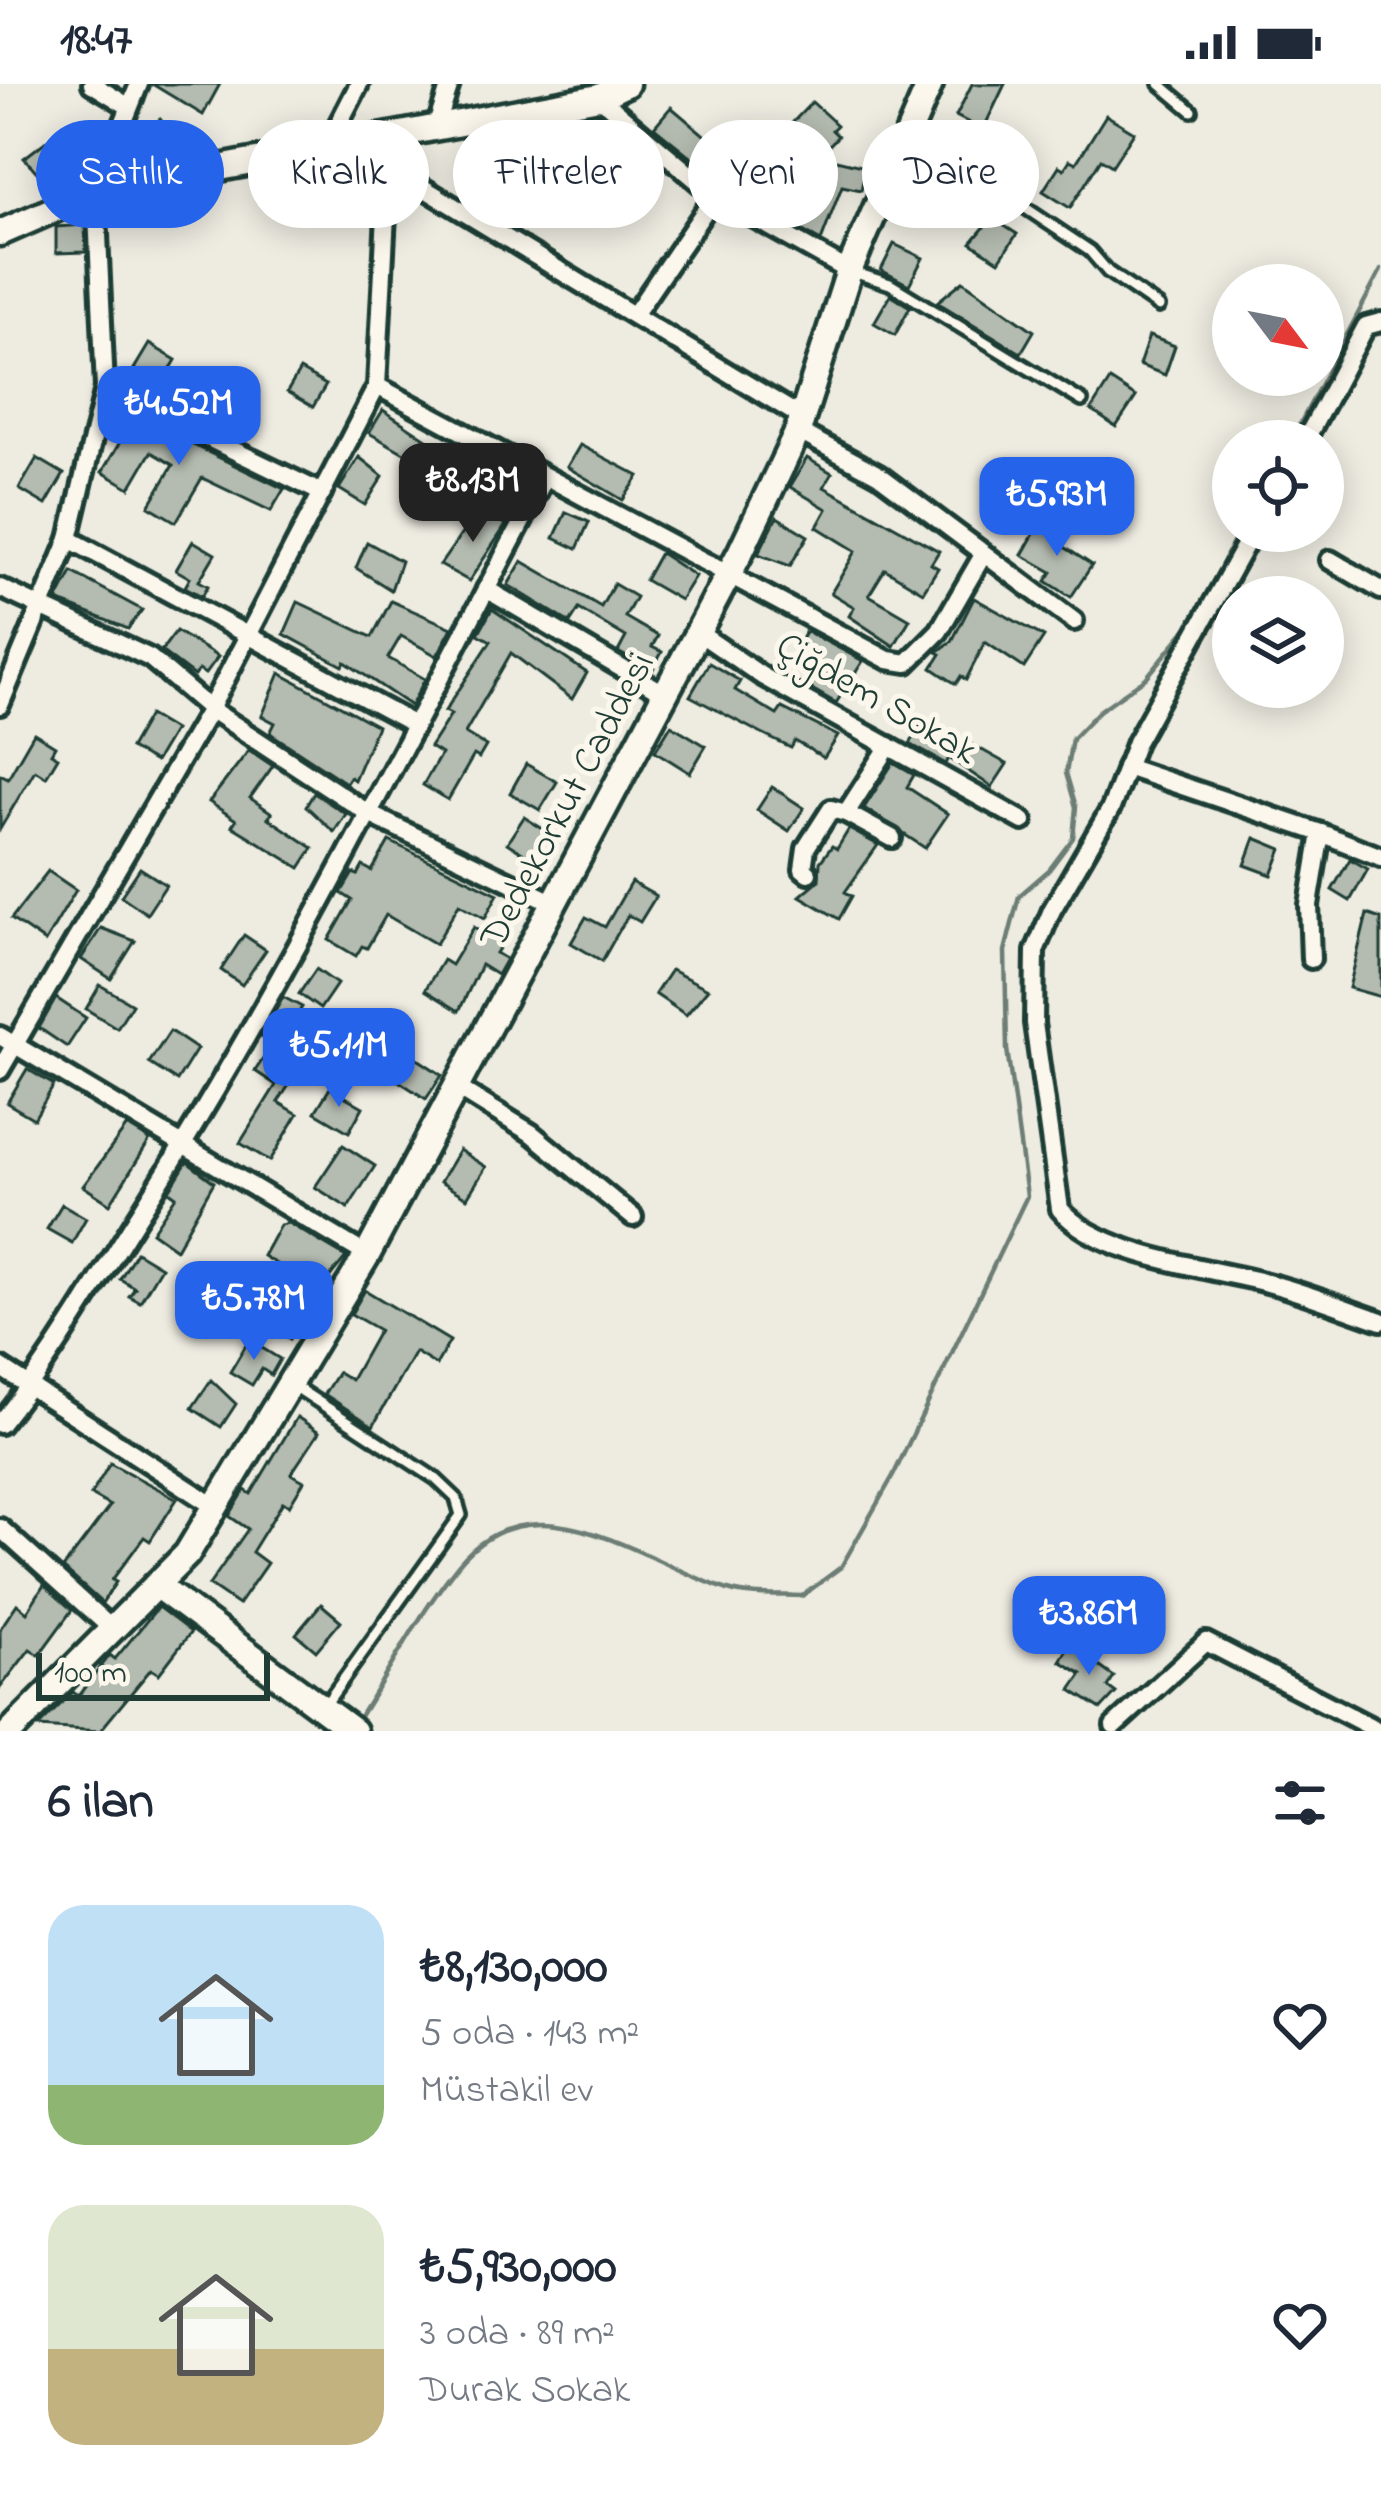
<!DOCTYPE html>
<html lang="tr">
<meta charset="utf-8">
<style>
:root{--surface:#fff;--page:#f2f2f3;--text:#1f2937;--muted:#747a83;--accent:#2563eb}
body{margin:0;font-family:"Indie Flower",sans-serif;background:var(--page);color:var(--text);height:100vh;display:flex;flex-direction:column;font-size:45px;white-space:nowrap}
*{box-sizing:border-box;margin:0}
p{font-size:39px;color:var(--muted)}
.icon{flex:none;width:66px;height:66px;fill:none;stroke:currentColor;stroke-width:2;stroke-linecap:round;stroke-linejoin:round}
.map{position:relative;height:1647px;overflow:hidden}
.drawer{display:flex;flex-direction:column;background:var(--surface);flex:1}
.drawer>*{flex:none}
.top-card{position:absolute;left:36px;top:36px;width:1311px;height:108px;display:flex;gap:24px}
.needle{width:78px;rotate:122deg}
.fabs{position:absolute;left:1212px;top:180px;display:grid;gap:24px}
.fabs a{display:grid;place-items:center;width:132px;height:132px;border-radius:50%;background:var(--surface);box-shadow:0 6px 30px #0003;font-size:60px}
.scale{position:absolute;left:36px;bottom:30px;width:234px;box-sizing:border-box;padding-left:12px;border:6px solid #1f3d34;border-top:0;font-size:33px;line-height:42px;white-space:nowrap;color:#1f3d34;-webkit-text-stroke:9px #fbf7ec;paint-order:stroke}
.price{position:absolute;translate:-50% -102px;padding:0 27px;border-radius:24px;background:var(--accent);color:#fff;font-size:39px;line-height:78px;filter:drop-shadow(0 3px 6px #0008)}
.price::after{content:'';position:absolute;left:50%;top:72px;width:36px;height:27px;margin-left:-18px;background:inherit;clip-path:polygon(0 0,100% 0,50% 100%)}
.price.current{background:#222;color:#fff}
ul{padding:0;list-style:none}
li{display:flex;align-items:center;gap:36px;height:300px;padding:0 48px}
li span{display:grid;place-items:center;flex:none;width:336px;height:240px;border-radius:36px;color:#555}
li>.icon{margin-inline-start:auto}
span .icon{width:144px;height:144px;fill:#fffc;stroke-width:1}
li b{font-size:51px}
h2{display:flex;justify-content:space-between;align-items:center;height:144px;padding:0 48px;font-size:51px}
.tag{padding:0 42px;border-radius:54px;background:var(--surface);box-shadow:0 6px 30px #0003;font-size:42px;line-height:108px}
.tag.current{background:var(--accent);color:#fff}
.status{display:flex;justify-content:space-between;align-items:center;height:84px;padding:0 60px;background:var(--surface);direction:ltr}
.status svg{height:33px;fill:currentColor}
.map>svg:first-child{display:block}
</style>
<div class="status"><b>18:47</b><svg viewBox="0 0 49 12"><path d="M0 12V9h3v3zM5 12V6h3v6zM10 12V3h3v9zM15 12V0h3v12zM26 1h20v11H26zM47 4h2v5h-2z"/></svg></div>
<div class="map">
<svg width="1381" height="1647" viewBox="0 0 1381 1647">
<rect width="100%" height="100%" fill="#eeece1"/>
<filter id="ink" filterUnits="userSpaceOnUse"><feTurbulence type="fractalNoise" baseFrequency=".00833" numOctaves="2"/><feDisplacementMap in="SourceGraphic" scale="24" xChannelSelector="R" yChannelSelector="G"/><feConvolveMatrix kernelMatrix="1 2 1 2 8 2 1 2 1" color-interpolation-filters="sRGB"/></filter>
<g filter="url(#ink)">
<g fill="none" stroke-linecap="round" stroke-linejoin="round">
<g stroke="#6c7d74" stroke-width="4.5">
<polyline points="1291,357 1381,186"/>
<path d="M357,1637c33,-51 63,-109 101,-156 76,-93 185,-3 270,25 22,7 51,5 74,6l39,-29 52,-91 134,-280 -20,-147 -2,-98 14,-55 30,-26 24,-32 3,-31 -10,-34 6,-34 27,-28 47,-33 48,-58 45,-89"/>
</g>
</g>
<g fill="#b4bbb0" stroke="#1f3d34" stroke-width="3">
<polygon points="152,0 220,0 203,31"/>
<polygon points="972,0 1005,0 983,46 956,32"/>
<polygon points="812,18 837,41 832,46 838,52 819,72 866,83 861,106 842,102 821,157 774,131 803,83 775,57"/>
<polygon points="671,23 710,56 715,50 754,79 733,107 654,43"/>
<polygon points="599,30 617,45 592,68 572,47"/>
<polygon points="1106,31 1134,48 1112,82 1101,75 1070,124 1043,107 1059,82 1064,85 1070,76 1076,79"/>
<polygon points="160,35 174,52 148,73 134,56"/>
<polygon points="74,36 93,59 46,98 24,74"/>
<polygon points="549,45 556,118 510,120 509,110 498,111 497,84 486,84 484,51"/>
<polygon points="932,86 958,101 945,125 919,110"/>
<polygon points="992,134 1017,150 999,177 971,159"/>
<polygon points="85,141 86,168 56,169 56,143"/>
<polygon points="894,160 923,174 909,201 881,186"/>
<polygon points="963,197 1034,247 1021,269 937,218"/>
<polygon points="890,211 910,223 895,251 874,239"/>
<polygon points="1149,252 1175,262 1165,291 1139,281"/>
<polygon points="149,260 176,276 161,301 134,285"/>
<polygon points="300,286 326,301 313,323 287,308"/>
<polygon points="1110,296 1136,313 1116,343 1091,326"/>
<polygon points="121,326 284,405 271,427 202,394 176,438 149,422 173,381 151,368 130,404 102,388 120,358 107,351"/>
<polygon points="383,326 446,368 429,397 407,385 413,374 369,349"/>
<polygon points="580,361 639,392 623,416 567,383"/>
<polygon points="359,373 383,392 365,421 339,405"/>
<polygon points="37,374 64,390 46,421 19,405"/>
<polygon points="807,374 832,389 824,403 939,467 931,480 938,484 923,508 885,485 869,511 910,535 894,562 849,532 854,523 831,509 856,467 817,443 827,425 790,403"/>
<polygon points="479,425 506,441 469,497 440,481"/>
<polygon points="566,428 589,438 577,465 554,454"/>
<polygon points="777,433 808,452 790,482 758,470"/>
<polygon points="1041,437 1065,451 1060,460 1092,481 1071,513 1046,497 1052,488 1022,471"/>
<polygon points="193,457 215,470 199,497 208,502 202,512 185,503 190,494 176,486"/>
<polygon points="367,458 401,477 391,506 356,484"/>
<polygon points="660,469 695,492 680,516 645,496"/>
<polygon points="522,477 601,523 614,500 636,513 625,533 658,552 652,563 662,568 652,587 618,568 626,553 579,525 570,539 508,501"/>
<polygon points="72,488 142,526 128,545 57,517"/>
<polygon points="974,514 1044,553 1024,584 985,558 966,596 961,592 956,600 932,584 941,570 937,568 952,557"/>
<polygon points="391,517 452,544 437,572 401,552 388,574 425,595 411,622 345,578 343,582 284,550 298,518 372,553"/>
<polygon points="492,525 587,589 572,615 511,569 465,649 486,662 479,674 474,671 448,716 423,701 441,670 430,663 451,630 445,627 491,557 478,550"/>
<polygon points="176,547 218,573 205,590 199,586 194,592 161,567"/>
<polygon points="806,547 863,577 836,619 805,601 818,582 794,567"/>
<polygon points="709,579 740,597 735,606 777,631 782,624 838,652 824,674 795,657 791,664 762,650 690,612"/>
<polygon points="280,589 377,642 354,696 350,693 346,699 270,649 275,639 262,632"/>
<polygon points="149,631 174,646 155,678 130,664"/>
<polygon points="925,634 1007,680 992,703 949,674 946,680 910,660"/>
<polygon points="671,641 706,662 690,689 655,667"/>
<polygon points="34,649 55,662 51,669 58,673 46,693 35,686 0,745 0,690 8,694"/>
<polygon points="249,666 273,682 250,714 272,729 268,734 313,764 300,784 232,742 236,736 209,718"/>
<polygon points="893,679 914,691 907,703 948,730 925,764 864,724"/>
<polygon points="526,680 557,698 540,726 510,709"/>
<polygon points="772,703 804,724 789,747 757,726"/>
<polygon points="314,709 346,730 334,748 306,722"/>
<polygon points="524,733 546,747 530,774 507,759"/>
<polygon points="849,745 878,761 845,808 852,812 839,835 800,812 819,796 820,778 832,762 837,765"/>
<polygon points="1255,754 1282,765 1272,791 1245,781"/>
<polygon points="389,757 498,810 485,834 459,820 436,860 386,831 367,864 362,862 356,872 329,856 352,816 341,809 353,789 358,791 363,782 372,787"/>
<polygon points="1350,775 1368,785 1350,817 1332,806"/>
<polygon points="140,784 166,801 147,830 121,812"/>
<polygon points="48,787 76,806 45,858 11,835"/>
<polygon points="631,798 656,812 640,838 628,831 602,877 571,859 586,833 605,843"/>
<polygon points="1367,830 1381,835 1381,913 1349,904"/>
<polygon points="474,843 502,860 496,869 506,875 497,891 481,881 459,927 425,906 443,876 451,881"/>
<polygon points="101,844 135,857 111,895 81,875"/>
<polygon points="244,851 266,866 242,901 221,886"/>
<polygon points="316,885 337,900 320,925 299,910"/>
<polygon points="671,886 708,905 686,931 655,910"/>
<polygon points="100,901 132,920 117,944 86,925"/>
<polygon points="283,913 302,923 292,940 308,949 292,977 301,983 278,1018 298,1030 270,1077 240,1059 276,1001 255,987 273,960 261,953"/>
<polygon points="56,914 86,934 67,963 39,944"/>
<polygon points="170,947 197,965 177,997 149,979"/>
<polygon points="407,968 442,991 426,1015 391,992"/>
<polygon points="27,985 54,1001 34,1035 7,1019"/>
<polygon points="330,1004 363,1023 349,1048 315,1028"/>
<polygon points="127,1042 150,1056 110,1120 83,1102"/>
<polygon points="343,1061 375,1082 348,1124 315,1103"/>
<polygon points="459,1066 486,1083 467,1114 440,1098"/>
<polygon points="187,1078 214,1098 176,1165 152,1148 176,1112 169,1107"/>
<polygon points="62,1120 86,1134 72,1159 47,1145"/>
<polygon points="288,1139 346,1173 319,1206 263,1172 280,1141"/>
<polygon points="136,1168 161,1183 140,1218 129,1212 135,1204 120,1195"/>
<polygon points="365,1206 450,1257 436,1281 415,1268 373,1342 324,1310 338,1288 351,1296 379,1246 351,1230"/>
<polygon points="279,1208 305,1226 290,1255 261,1235"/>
<polygon points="249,1256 280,1275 271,1291 262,1285 252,1301 230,1288"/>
<polygon points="211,1296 236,1320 221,1343 192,1324"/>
<polygon points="297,1333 319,1348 291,1390 304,1397 289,1422 283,1418 252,1468 267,1479 238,1521 209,1501 248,1445 229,1432 245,1406 251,1410"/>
<polygon points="110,1379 177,1415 150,1457 144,1453 112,1496 116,1498 102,1519 63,1484 110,1422 91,1411"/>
<polygon points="44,1501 72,1526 39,1571 30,1565 0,1604 0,1545 17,1520 27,1528"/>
<polygon points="321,1520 341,1537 316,1567 296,1550"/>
<polygon points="158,1523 191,1548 159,1590 151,1585 100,1647 38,1643 73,1608 78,1612 110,1571 115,1575"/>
<polygon points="1070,1561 1114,1593 1108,1603 1116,1609 1101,1625 1071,1606 1082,1590 1060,1577"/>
</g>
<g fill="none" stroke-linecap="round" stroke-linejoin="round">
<g stroke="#1f3d34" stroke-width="18">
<g id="lane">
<polyline points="1160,0 1192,27"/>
<polyline points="913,49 1090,167 1108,188 1159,223"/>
<polyline points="853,188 890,200 1082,317"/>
<polyline points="291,1300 436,1395 456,1414 461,1431 323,1624"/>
</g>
</g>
<g stroke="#1f3d34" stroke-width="26">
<g id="street">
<polyline points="92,0 128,22"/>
<polyline points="599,13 715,112 849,187"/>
<polyline points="436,44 450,0"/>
<polyline points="334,66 339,39 359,0"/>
<polyline points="389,83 803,334"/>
<polyline points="634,231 715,112"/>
<polyline points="377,302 888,576 907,579 939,547 983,471"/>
<polyline points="105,304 322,409"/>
<polyline points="798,347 879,391 1074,537"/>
<polyline points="1305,357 1366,242 1381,238"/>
<path d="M1253,447l-117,211 -25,66 -59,102 -17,41 -1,72 26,186c41,49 155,59 215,76 36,10 71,24 106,36"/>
<polyline points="69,455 415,641"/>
<polyline points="1330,476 1381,506"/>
<polyline points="0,504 150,574 210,625 371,731 554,819"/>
<polyline points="486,505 667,611"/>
<polyline points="699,549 762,592 1023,737"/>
<polyline points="0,621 69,455 105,304 96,107 139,0"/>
<polyline points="1126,683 1321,749"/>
<polyline points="846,729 892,754"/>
<polyline points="808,789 803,785 806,764 831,725 846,729 889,662"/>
<polyline points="1311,875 1309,821 1321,749 1381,773"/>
<polyline points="0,952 367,1171"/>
<polyline points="0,986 210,625 377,302 390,54"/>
<polyline points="458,1004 531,1049 633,1133"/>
<polyline points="0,1283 216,1423"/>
<path d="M0,1340c53,-66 95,-140 141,-212 149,-235 272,-486 403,-732"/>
<polyline points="0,1444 112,1545"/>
<polyline points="1114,1642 1206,1558 1379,1647"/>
</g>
</g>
<g stroke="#1f3d34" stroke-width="33">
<g id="secondary">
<polyline points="0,149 96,107 599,13 626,0"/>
<polyline points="156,1501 353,1647"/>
<polyline points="11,1647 187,1470 367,1171 740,469 798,347 849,187 930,0"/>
</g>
</g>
<use href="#lane" stroke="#fbf7ec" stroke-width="9"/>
<use href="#street" stroke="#fbf7ec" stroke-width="16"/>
<use href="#secondary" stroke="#fbf7ec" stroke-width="24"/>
</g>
</g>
<g text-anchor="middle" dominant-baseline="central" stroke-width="10" stroke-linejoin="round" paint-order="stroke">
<g font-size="39" fill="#1f3d34" stroke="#fbf7ec">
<text transform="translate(876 616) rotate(30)">Çiğdem Sokak</text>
<text transform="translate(569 717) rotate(-62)">Dedekorkut Caddesi</text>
</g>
</g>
</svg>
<div class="fabs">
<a><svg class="needle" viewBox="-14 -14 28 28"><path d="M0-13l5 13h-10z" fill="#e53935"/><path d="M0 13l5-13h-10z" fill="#747a83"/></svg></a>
<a><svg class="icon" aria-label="locate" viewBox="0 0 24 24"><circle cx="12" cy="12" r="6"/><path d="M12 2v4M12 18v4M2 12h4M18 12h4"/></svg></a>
<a><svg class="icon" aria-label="layers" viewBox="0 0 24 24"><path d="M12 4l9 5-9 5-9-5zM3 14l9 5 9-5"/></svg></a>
</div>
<div class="scale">100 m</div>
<b class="price" style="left:179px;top:384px">₺4.52M</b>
<b class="price current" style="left:473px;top:461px">₺8.13M</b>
<b class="price" style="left:1057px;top:475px">₺5.93M</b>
<b class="price" style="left:339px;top:1026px">₺5.11M</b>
<b class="price" style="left:254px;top:1279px">₺5.78M</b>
<b class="price" style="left:1089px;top:1594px">₺3.86M</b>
<div class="top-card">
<a class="tag current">Satılık</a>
<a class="tag">Kiralık</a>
<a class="tag">Filtreler</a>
<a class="tag">Yeni</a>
<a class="tag">Daire</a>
</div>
</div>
<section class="drawer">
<h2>6 ilan<svg class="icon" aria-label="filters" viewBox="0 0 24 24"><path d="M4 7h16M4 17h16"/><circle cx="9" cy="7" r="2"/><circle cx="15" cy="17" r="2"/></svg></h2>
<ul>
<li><span style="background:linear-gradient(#bfe0f5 75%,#8fb573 0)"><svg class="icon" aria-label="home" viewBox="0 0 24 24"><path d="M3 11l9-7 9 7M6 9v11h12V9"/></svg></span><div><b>₺8,130,000</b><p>5 oda · 143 m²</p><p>Müstakil ev</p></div><svg class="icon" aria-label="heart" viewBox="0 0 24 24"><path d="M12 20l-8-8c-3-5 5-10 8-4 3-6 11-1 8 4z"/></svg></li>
<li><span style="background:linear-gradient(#dfe7d0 60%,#c2b280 0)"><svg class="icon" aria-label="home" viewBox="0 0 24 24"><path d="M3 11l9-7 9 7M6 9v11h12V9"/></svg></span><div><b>₺5,930,000</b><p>3 oda · 89 m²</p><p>Durak Sokak</p></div><svg class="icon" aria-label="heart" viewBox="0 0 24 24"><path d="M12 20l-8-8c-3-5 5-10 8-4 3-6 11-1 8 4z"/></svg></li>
</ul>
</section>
